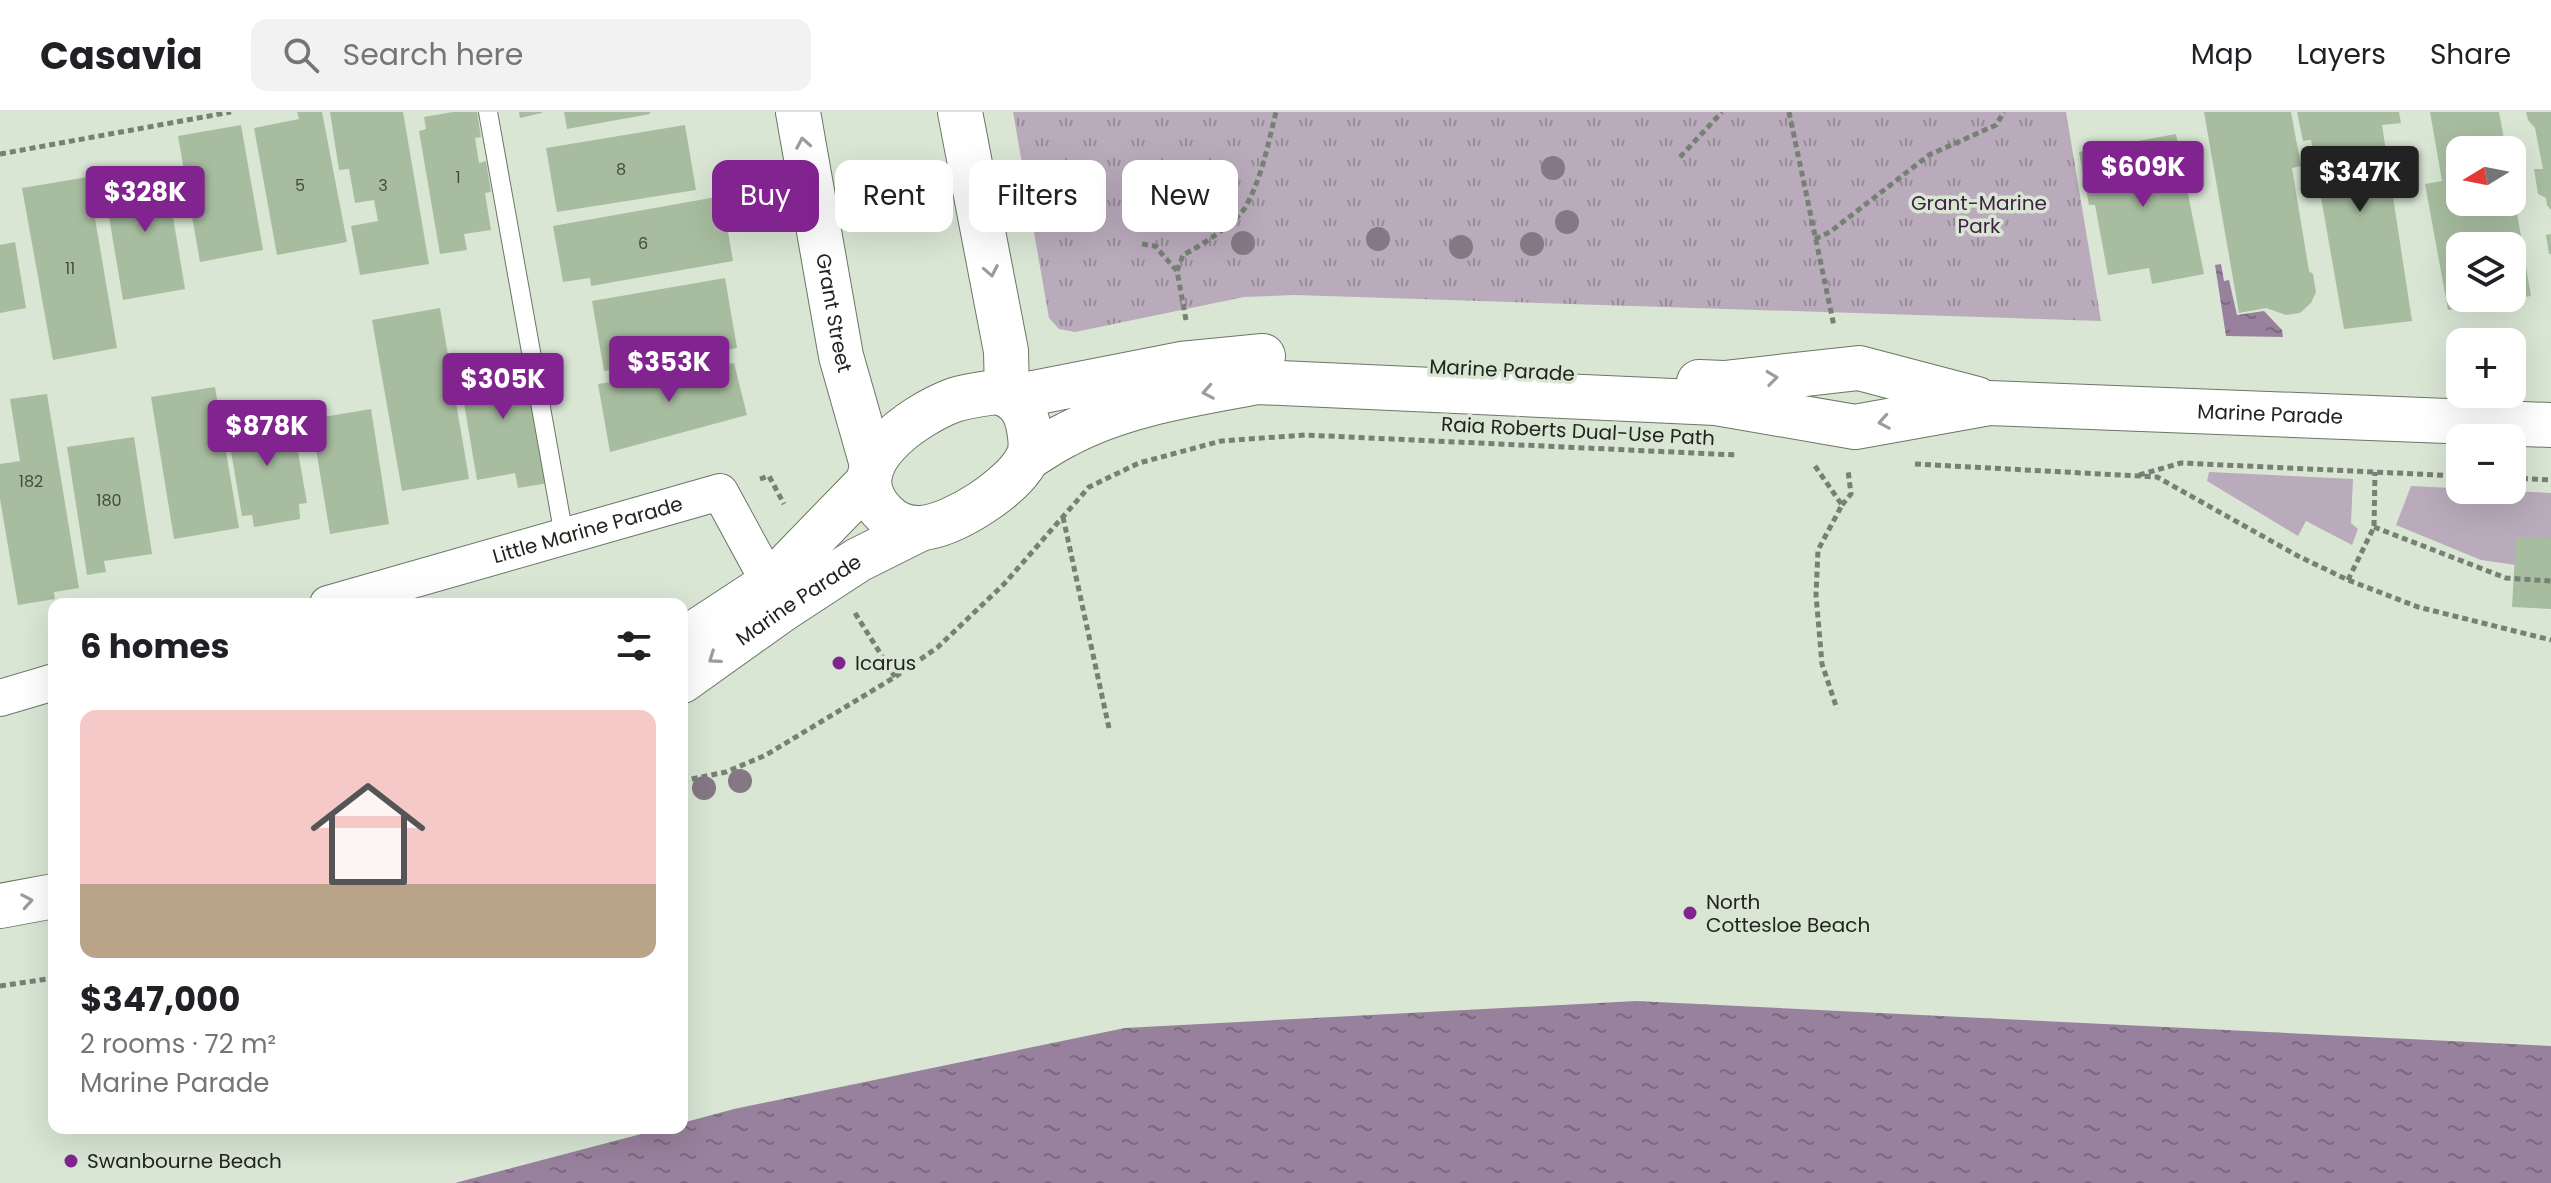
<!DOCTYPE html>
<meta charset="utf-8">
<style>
:root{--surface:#fff;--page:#f2f2f2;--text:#202124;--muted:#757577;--line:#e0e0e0;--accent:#822490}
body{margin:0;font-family:Poppins,sans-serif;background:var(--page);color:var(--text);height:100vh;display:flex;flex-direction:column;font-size:30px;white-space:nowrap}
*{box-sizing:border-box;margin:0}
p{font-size:26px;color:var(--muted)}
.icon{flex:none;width:44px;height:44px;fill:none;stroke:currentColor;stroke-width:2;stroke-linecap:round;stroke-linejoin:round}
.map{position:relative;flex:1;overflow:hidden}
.side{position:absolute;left:48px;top:486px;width:640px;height:536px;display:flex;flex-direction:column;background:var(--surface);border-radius:16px;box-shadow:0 8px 32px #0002}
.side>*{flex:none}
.top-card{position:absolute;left:712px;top:48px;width:760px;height:72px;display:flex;gap:16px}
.needle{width:52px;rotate:260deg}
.controls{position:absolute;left:2446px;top:24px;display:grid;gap:16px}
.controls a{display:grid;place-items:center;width:80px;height:80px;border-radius:16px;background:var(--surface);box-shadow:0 8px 32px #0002;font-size:40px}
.price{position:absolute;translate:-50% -68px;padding:0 18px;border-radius:8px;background:var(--accent);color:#fff;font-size:26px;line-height:52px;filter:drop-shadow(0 2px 4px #0008)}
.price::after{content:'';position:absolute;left:50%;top:48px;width:24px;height:18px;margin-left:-12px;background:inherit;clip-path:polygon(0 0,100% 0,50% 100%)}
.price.on{background:#222;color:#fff}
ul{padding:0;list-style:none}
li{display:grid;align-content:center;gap:16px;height:424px;padding:0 32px}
li span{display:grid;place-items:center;height:248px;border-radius:16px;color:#555}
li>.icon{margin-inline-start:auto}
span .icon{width:144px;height:144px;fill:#fffc;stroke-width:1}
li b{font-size:34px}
h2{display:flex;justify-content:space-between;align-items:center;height:96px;padding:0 32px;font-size:34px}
.pill{padding:0 28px;border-radius:16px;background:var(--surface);box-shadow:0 8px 32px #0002;font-size:28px;line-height:72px}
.pill.on{background:var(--accent);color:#fff}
header{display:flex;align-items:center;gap:48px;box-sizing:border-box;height:112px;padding:0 40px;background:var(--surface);border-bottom:2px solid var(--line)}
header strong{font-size:38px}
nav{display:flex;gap:44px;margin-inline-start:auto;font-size:28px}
.search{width:560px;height:72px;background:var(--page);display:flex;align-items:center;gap:20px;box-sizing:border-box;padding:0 28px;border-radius:16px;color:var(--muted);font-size:30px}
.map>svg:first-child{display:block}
</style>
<header>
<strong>Casavia</strong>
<div class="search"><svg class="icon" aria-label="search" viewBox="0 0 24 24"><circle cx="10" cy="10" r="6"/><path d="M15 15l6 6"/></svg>Search here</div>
<nav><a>Map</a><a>Layers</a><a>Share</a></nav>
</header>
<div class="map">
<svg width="2551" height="1071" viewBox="0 0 2551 1071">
<defs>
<pattern id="park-tufts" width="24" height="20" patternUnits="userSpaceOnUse" patternTransform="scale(2)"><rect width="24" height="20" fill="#baabbc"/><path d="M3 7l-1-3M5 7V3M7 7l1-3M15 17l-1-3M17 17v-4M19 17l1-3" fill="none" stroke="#978b98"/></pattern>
<pattern id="water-ripples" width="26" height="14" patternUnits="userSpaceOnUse" patternTransform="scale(2)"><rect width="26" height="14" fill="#98819c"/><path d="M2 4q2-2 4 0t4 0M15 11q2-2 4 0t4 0" fill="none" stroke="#7c697f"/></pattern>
</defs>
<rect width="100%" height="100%" fill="#d9e6d4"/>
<g fill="#baabbc">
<polygon points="2209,360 2353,367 2351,411 2358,417 2352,433 2306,409 2298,424 2207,369"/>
<polygon points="2411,374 2551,381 2551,458 2481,448 2396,413"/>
</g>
<polygon fill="url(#park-tufts)" points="1013,0 2066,0 2101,209 1295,183 1244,185 1075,220 1059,217 1049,206"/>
<g fill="url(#water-ripples)">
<polygon points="2221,152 2224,169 2229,168 2237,203 2264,199 2282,218 2283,225 2226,224 2215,153"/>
<polygon points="1636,889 2551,934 2551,1071 455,1071 664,1016 682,1016 682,1011 734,997 1125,916"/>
</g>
<g fill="#a8bda0">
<polygon points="297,0 322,0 347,130 277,143 254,16 299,7"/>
<polygon points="330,0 403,0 429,152 360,163 351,114 378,109 374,88 355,91 349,57 339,58"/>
<polygon points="453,0 477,0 481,25 475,26 479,51 486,49 491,80 485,81 491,118 464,122 467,138 440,142 419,19 426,17 424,5"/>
<polygon points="519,0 542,0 542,1 520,6"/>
<polygon points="564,0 650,0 650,2 567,17"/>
<polygon points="2204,0 2291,0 2301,54 2292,56 2309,159 2313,162 2316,180 2311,191 2300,201 2286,203 2266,196 2239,201"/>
<polygon points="2297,0 2399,0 2401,11 2382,13 2412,209 2344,217 2311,28 2303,29"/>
<polygon points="2430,0 2499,0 2506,38 2460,38 2460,90 2512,90 2514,83 2531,184 2512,187 2512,134 2460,134 2460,186 2509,188 2448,198 2425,72 2442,69"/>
<polygon points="2526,0 2551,0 2551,98 2547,93 2546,86 2538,82 2534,57 2543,57 2535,16 2528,8"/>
<polygon points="241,13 263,138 200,150 178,24"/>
<polygon points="685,13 696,78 557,100 546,36"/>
<polygon points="2176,22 2204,162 2152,172 2149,156 2108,163 2095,93 2089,93 2079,40"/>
<polygon points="171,58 177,98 172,99 185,177 123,188 103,69"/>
<polygon points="88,65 117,236 53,248 22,76"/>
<polygon points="722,84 733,149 591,174 590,166 563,170 553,114"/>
<polygon points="2551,122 2551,142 2549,142 2546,123"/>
<polygon points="15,130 26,196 0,201 0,133"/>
<polygon points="725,166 737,236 604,259 592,189"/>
<polygon points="440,196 469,367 402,379 372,208"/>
<polygon points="526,244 548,371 518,376 515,361 477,368 458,256"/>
<polygon points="734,251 747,303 610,340 598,272"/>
<polygon points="215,275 239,416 174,427 151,285"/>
<polygon points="47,282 79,476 54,480 55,487 18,493 0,387 0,352 20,349 10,287"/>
<polygon points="371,297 389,412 330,422 311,307"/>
<polygon points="291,300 307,391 299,392 300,407 254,415 252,403 242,404 226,310"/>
<polygon points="134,325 152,442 104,449 106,460 87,463 67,335"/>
<polygon points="2516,425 2551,426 2551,497 2512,495"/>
</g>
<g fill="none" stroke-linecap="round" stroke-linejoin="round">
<g stroke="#6b7666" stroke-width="20">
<polyline id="service" points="488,0 564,424"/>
</g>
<g stroke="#6b7666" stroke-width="38">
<g id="minor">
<path id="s1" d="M328,492l392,-112 62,114"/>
<polyline points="0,586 54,570"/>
</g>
</g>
<g stroke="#6b7666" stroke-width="46">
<g id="tertiary">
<path id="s2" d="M798,0l43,244 31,109"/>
<polyline points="960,0 1006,239 1007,282"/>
<polyline points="1699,270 1724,271 1859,256 1977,287"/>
<path d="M996,280c17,3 28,14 32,32 2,10 5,26 -1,35 -15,29 -73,66 -105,69 -15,1 -28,-4 -38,-15 -47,-47 30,-98 70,-113 13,-4 28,-6 42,-8z"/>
<polyline points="1013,285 1181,252 1263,244"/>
<path id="s3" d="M1029,345c12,-7 24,-16 37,-22 58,-31 128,-41 192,-53l458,21 139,24 134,-24 562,22"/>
<polyline points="682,529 769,472 869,369"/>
<path id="s4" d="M682,569l101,-72 75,-49 64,-32"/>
<polyline points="0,794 54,784"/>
</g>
</g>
<g stroke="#778074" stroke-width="5" stroke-dasharray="6 4" stroke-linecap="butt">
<polyline points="1789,0 1834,214"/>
<polyline points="0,42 231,0"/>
<polyline points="1680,45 1722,0"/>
<polyline points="1815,127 1830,120 1929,43 1996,13 2004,0"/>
<polyline points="1142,132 1155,134 1177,159"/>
<path d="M1186,208l-9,-49 6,-16c16,-8 55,-33 63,-49 16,-29 22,-62 30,-94"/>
<polyline points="1915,352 2157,365 2298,444 2348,468 2418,495 2551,528"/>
<polyline points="1815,354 1842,393 1818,438 1816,483 1822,552 1837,597"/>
<polyline points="2139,363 2181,351 2460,364"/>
<polyline points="2512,366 2551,368"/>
<polyline points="760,367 769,364 784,392"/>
<polyline points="1842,393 1851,382 1848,358"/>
<polyline points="1063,405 1109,616"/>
<polyline points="2374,415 2506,466 2551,469"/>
<polyline points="2348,468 2374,415 2375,360"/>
<polyline points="855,501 895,565"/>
<polyline points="682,669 726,660 766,643 895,565 938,535 1004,472 1089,375 1139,351 1221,329 1305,323 1737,343"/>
<polyline points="0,874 54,866"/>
</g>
<use href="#service" stroke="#fff" stroke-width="18"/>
<use href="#minor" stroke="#fff" stroke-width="36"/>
<use href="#tertiary" stroke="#fff" stroke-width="44"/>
</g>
<g fill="#847885">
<circle cx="1553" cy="56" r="12"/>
<circle cx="1567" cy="110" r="12"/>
<circle cx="1378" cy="127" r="12"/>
<circle cx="1243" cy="131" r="12"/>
<circle cx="1532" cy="132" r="12"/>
<circle cx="1461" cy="135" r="12"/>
<circle cx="740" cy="669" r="12"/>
<circle cx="704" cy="676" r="12"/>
</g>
<defs><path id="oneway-chevron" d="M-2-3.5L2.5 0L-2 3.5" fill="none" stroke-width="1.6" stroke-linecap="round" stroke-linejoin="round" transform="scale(2)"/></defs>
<g stroke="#9b9d9a">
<use href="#oneway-chevron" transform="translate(803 31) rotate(-100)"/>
<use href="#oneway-chevron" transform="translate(991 159) rotate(79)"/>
<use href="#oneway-chevron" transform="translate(1772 266) rotate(-7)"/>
<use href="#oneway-chevron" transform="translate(1208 280) rotate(170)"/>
<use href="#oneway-chevron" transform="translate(1884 310) rotate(170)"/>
<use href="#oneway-chevron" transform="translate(714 546) rotate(145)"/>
<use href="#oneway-chevron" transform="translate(27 789) rotate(-10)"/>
</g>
<g fill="#822490" stroke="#d9e6d4" stroke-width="3">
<circle cx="839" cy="551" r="8"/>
<circle cx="1690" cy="801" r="8"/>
<circle cx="71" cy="1049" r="8"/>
</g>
<g text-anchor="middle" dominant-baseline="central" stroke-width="7" stroke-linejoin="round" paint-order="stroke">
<g font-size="16" fill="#424b3e">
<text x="621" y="57">8</text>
<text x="458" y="65">1</text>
<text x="300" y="73">5</text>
<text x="383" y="73">3</text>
<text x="643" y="131">6</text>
<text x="70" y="156">11</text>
<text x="31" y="369">182</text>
<text x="109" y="388">180</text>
</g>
<g font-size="20" fill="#3f1e44" stroke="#d9e6d4">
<text x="1979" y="91">Grant-Marine<tspan x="1979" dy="23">Park</tspan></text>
</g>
<g font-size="20" fill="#20251e" stroke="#d9e6d4">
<text stroke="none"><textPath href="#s2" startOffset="204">Grant Street</textPath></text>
<text transform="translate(1502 258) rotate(3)">Marine Parade</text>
<text stroke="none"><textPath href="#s3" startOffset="1260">Marine Parade</textPath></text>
<text transform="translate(1578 319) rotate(3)">Raia Roberts Dual-Use Path</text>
<text stroke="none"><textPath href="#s1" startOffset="270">Little Marine Parade</textPath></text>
<text stroke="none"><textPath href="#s4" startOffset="142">Marine Parade</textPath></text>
</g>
<g font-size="20" fill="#20251e" stroke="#d9e6d4" text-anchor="start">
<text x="855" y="551">Icarus</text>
<text x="1706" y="790">North<tspan x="1706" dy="23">Cottesloe Beach</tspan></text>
<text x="87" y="1049">Swanbourne Beach</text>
</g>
</g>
</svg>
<div class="controls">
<a><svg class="needle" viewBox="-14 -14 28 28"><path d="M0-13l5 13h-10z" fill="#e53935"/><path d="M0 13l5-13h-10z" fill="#757577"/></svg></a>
<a><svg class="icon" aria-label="layers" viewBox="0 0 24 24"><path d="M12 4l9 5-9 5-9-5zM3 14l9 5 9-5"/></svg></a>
<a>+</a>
<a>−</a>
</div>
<b class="price" style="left:2143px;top:97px">$609K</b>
<b class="price on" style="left:2360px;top:102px">$347K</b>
<b class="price" style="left:145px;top:122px">$328K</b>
<b class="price" style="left:669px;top:292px">$353K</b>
<b class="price" style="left:503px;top:309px">$305K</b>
<b class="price" style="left:267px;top:356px">$878K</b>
<div class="top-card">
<a class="pill on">Buy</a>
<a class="pill">Rent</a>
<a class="pill">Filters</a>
<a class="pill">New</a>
</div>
<section class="side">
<h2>6 homes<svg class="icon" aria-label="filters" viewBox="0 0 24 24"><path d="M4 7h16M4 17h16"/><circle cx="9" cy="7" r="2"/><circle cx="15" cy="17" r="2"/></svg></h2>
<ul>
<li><span style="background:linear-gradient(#f6c9c9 70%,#b9a48a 0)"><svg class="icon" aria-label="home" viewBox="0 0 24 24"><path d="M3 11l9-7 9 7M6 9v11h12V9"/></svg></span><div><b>$347,000</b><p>2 rooms · 72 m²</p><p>Marine Parade</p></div></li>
</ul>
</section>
</div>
